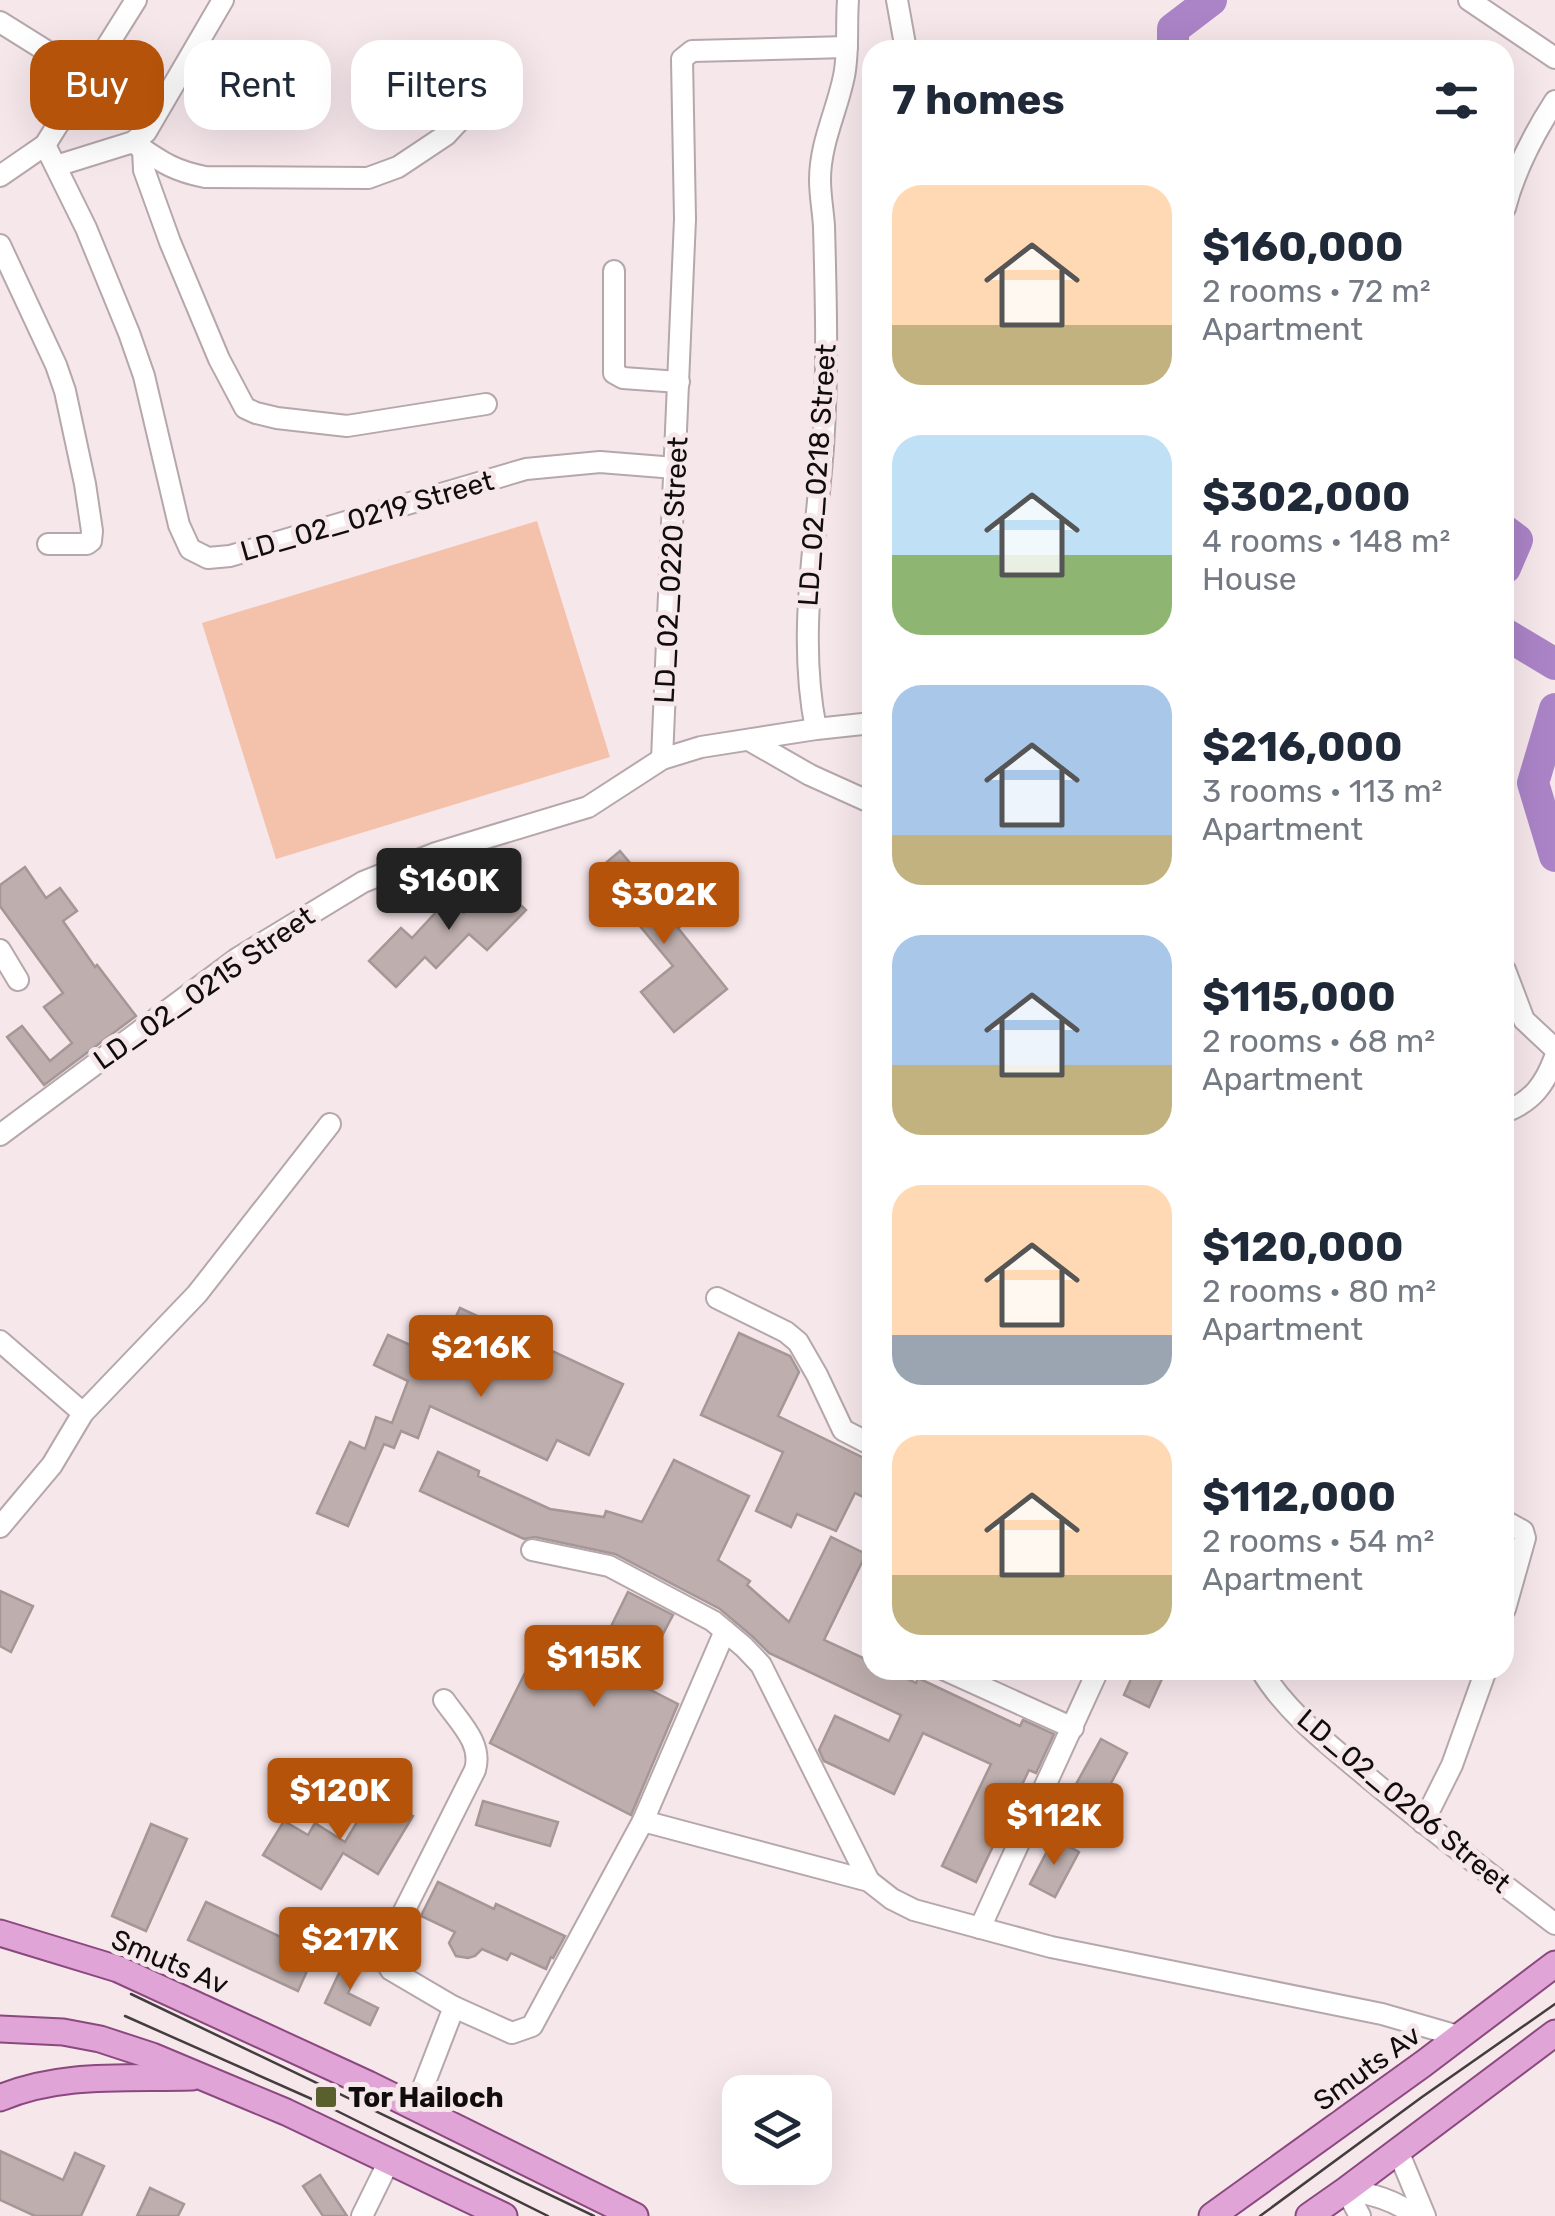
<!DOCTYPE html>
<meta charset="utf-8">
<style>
:root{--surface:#fff;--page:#f2f2f3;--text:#1f2937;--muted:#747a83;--accent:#b45309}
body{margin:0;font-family:Rubik,sans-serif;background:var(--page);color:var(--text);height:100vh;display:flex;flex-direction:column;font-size:38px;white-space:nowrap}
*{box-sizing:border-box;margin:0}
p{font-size:32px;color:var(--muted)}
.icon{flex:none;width:55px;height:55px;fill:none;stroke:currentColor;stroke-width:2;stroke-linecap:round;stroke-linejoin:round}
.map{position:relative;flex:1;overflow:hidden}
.drawer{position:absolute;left:862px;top:40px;width:652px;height:1640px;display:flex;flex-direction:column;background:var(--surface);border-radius:30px;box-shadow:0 10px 40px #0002}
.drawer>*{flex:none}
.hud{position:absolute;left:30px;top:40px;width:682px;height:90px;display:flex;gap:20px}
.tools{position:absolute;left:722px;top:2075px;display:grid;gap:20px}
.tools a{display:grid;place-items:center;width:110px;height:110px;border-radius:20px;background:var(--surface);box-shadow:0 10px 40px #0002;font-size:50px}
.price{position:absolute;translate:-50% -85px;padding:0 22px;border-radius:10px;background:var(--accent);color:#fff;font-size:32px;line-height:65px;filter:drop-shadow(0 2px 5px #0008)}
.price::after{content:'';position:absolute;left:50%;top:60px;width:30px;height:22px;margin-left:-15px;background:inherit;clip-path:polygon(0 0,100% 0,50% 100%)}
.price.selected{background:#222;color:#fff}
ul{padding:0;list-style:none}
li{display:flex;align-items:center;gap:30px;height:250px;padding:0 30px}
li span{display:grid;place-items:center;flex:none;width:280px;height:200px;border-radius:30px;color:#555}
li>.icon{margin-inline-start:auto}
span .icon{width:120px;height:120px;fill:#fffc;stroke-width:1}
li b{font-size:42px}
h2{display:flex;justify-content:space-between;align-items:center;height:120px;padding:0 30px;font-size:42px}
.chip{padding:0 35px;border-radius:30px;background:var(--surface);box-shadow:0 10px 40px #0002;font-size:35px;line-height:90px}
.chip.selected{background:var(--accent);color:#fff}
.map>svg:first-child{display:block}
</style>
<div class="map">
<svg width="1555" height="2216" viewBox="0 0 1555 2216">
<rect width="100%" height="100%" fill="#f6e7eb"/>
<polygon fill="#f4c1ab" points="537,521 610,757 276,859 202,623"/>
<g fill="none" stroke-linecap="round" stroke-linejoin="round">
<g stroke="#ab84c7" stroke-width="32">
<polyline points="1173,50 1173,29 1211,0"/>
<polyline points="1505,531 1517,540 1505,568"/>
<polyline points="1505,634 1555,664"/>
<polyline points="1555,709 1533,783 1555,856"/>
</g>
</g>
<g fill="#beafae" stroke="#a59796" stroke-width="2.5">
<polygon points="620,851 682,925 678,928 727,989 674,1032 641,992 673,966 595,872"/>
<polygon points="25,867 46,898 60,888 77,911 63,921 95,967 97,965 136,1016 44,1085 7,1037 22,1026 50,1061 72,1043 44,1007 63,993 0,906 0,885"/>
<polygon points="495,881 526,910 487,950 469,934 436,968 425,957 396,987 369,961 401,928 412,938 449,898 464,913"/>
<polygon points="460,1308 623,1384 589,1455 557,1440 547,1460 430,1406 418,1438 401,1431 394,1448 384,1444 348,1526 317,1513 350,1442 365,1449 376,1417 392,1423 408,1381 374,1365 388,1335 437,1357"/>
<polygon points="739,1333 790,1356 799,1372 778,1416 872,1462 872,1501 855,1493 836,1531 797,1514 791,1527 756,1511 783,1452 701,1415"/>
<polygon points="438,1452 479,1471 478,1476 550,1509 604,1517 606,1511 642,1522 674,1460 749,1496 718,1560 750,1581 747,1585 789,1622 831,1537 866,1554 824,1640 872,1662 872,1670 889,1670 916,1683 918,1678 1020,1726 1023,1720 1054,1734 1036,1773 1029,1770 976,1882 942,1866 991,1764 923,1733 894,1794 824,1761 819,1750 835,1716 889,1741 901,1715 769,1653 753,1637 720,1609 615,1554 535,1537 524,1539 420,1491"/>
<polygon points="0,1591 33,1606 11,1652 0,1646"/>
<polygon points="628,1592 673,1615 637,1683 678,1704 631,1815 490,1743 541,1641 594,1661"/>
<polygon points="1135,1670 1166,1670 1149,1707 1124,1695"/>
<polygon points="1101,1739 1127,1753 1102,1800 1075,1786"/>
<polygon points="374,1794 413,1816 378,1874 343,1853 321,1889 263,1855 284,1821 308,1835 315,1823 345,1842"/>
<polygon points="483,1801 558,1822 550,1846 476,1825"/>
<polygon points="151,1824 187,1839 146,1931 112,1916"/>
<polygon points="1054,1838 1079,1852 1055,1897 1030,1884"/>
<polygon points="438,1882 494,1909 496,1904 565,1936 553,1958 551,1957 546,1969 511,1953 507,1960 482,1949 475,1956 468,1958 456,1956 449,1943 455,1932 421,1916"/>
<polygon points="206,1902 315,1953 298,1991 188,1940"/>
<polygon points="349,1952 365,1959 348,1993 378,2008 370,2025 325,2003"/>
<polygon points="0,2151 63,2180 75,2153 104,2166 81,2216 35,2216 0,2200"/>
<polygon points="320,2175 347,2216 323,2216 303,2186"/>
<polygon points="150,2188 184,2204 178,2216 137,2216"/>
</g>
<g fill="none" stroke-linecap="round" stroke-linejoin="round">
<g stroke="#b5a7ab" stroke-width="24">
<g id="minor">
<polyline points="897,0 906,50"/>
<polyline points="1469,0 1555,58"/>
<polyline points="0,22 88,77"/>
<polyline points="45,145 86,228 129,333 144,376 179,525 190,549 208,558 230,556 526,469 600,462 675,468"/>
<path d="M138,146c25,17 37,25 67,31l163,1 30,-11 48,-32 48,-52"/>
<polyline points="143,149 144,170 170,242 219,359 245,408 256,413 277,418 347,426 486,404"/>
<polyline points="56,166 133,142 146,132 223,0"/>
<polyline points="0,176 45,145 136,0"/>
<path d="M1505,208c10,-39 28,-73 50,-107"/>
<polyline points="0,245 56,365 65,391 85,484 92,531 91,541 87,544 48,544"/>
<polyline points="614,271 614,373 623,378 679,382"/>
<path d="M816,729c-19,-94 0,-187 7,-282 5,-73 3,-148 1,-221 -1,-15 -4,-31 -4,-46 0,-37 17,-69 24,-104 5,-25 2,-51 4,-76"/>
<polyline points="749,740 810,775 872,803"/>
<polyline points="662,759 685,219 682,59 692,51 847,47"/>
<polyline points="0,950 18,980"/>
<polyline points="1505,970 1524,1020 1555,1049"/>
<path d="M1505,1112c28,-11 40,-28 50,-55"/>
<polyline points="0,1135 238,958 363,882 436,853 588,807 662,759 701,747 816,729 872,723"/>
<polyline points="717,1298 786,1332 798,1342 817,1375 843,1430 872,1445"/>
<polyline points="0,1341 83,1413"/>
<polyline points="1505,1521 1523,1531 1525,1538 1505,1609"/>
<polyline points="0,1527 52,1465 83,1413 197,1294 330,1124"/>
<polyline points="532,1550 609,1566 713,1621 744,1647 761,1665 869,1881"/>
<polyline points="945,1670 1073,1728"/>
<path d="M1261,1670c25,42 67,74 104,105 62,52 126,100 190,149"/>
<path d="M444,1700c15,22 39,43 31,70l-89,177 -1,13 6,10 63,37 58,26 20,-7 111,-205 82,-190"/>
<polyline points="643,1821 869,1881 892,1899 914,1910 1051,1947 1382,2014 1458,2036"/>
<polyline points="1423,1823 1452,1765 1486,1670"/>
<polyline points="980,1928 1098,1670"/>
<polyline points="415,2108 454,2007"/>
<polyline points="1398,2151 1425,2216"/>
<path d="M1346,2190c27,4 48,10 70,26"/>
<polyline points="1346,2190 1360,2216"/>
<polyline points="362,2216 389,2161"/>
</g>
</g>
<g stroke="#8b487f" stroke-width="29">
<g id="major">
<polyline points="0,1933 118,1969 368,2084 635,2216"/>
<polyline points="0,2029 63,2032 100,2039 152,2056 286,2112 504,2216"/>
<path d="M0,2098c61,-26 128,-19 192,-21"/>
<polyline points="1212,2216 1423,2064 1555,1964"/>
<polyline points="1309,2216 1346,2190 1555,2033"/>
</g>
</g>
<use href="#minor" stroke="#fff" stroke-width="20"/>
<use href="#major" stroke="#e0a4d7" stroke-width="25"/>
<g stroke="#443d3f" stroke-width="2.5">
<polyline points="131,1994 594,2216"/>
<polyline points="125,2016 323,2104 548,2216"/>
<polyline points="1260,2216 1422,2097 1555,2004"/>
</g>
</g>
<rect fill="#595f2d" stroke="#f6e7eb" stroke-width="4" x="314" y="2085" width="24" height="24" rx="5"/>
<g text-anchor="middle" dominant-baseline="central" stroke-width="10" stroke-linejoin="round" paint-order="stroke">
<g font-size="28" fill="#110d0e" stroke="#f6e7eb">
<text transform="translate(817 475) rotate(-86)">LD_02_0218 Street</text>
<text transform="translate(367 516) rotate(-16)">LD_02_0219 Street</text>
<text transform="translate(671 570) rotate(-87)">LD_02_0220 Street</text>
<text transform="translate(204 988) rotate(-35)">LD_02_0215 Street</text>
<text transform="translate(1404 1801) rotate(40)">LD_02_0206 Street</text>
<text transform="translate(170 1962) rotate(23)">Smuts Av</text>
<text transform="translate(1367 2068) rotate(-36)">Smuts Av</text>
</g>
<g font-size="28" font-weight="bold" fill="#110d0e" stroke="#f6e7eb" text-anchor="start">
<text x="348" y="2097">Tor Hailoch</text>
</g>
</g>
</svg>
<div class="tools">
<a><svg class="icon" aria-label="layers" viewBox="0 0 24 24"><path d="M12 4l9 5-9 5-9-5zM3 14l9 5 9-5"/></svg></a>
</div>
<b class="price selected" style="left:449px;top:933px">$160K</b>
<b class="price" style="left:664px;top:947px">$302K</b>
<b class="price" style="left:481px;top:1400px">$216K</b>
<b class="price" style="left:594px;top:1710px">$115K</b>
<b class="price" style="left:340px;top:1843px">$120K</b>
<b class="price" style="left:1054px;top:1868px">$112K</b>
<b class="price" style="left:350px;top:1992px">$217K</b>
<div class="hud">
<a class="chip selected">Buy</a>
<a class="chip">Rent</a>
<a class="chip">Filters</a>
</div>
<section class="drawer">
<h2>7 homes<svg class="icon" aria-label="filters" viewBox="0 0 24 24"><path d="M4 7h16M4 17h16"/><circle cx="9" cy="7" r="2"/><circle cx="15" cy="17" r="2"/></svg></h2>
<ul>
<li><span style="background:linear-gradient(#ffd9b3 70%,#c2b280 0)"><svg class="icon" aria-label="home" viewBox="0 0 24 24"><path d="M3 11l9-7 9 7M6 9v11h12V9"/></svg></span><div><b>$160,000</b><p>2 rooms · 72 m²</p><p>Apartment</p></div></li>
<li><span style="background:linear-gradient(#bfe0f5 60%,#8fb573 0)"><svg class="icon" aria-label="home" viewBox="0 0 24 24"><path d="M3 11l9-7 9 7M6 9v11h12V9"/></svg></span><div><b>$302,000</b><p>4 rooms · 148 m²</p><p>House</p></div></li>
<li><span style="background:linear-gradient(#a9c7e8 75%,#c2b280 0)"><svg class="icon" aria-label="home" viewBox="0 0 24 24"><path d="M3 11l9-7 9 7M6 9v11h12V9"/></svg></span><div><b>$216,000</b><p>3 rooms · 113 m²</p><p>Apartment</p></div></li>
<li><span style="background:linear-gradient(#a9c7e8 65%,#c2b280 0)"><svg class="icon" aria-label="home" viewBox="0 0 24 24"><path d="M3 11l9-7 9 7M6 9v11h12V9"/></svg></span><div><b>$115,000</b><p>2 rooms · 68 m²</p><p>Apartment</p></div></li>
<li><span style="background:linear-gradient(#ffd9b3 75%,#9aa5b1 0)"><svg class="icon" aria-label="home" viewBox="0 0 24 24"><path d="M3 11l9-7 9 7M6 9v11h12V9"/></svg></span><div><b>$120,000</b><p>2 rooms · 80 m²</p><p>Apartment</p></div></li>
<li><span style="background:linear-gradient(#ffd9b3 70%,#c2b280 0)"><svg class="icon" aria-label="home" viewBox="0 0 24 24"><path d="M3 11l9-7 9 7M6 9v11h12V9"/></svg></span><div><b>$112,000</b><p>2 rooms · 54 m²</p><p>Apartment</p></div></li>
</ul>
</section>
</div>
